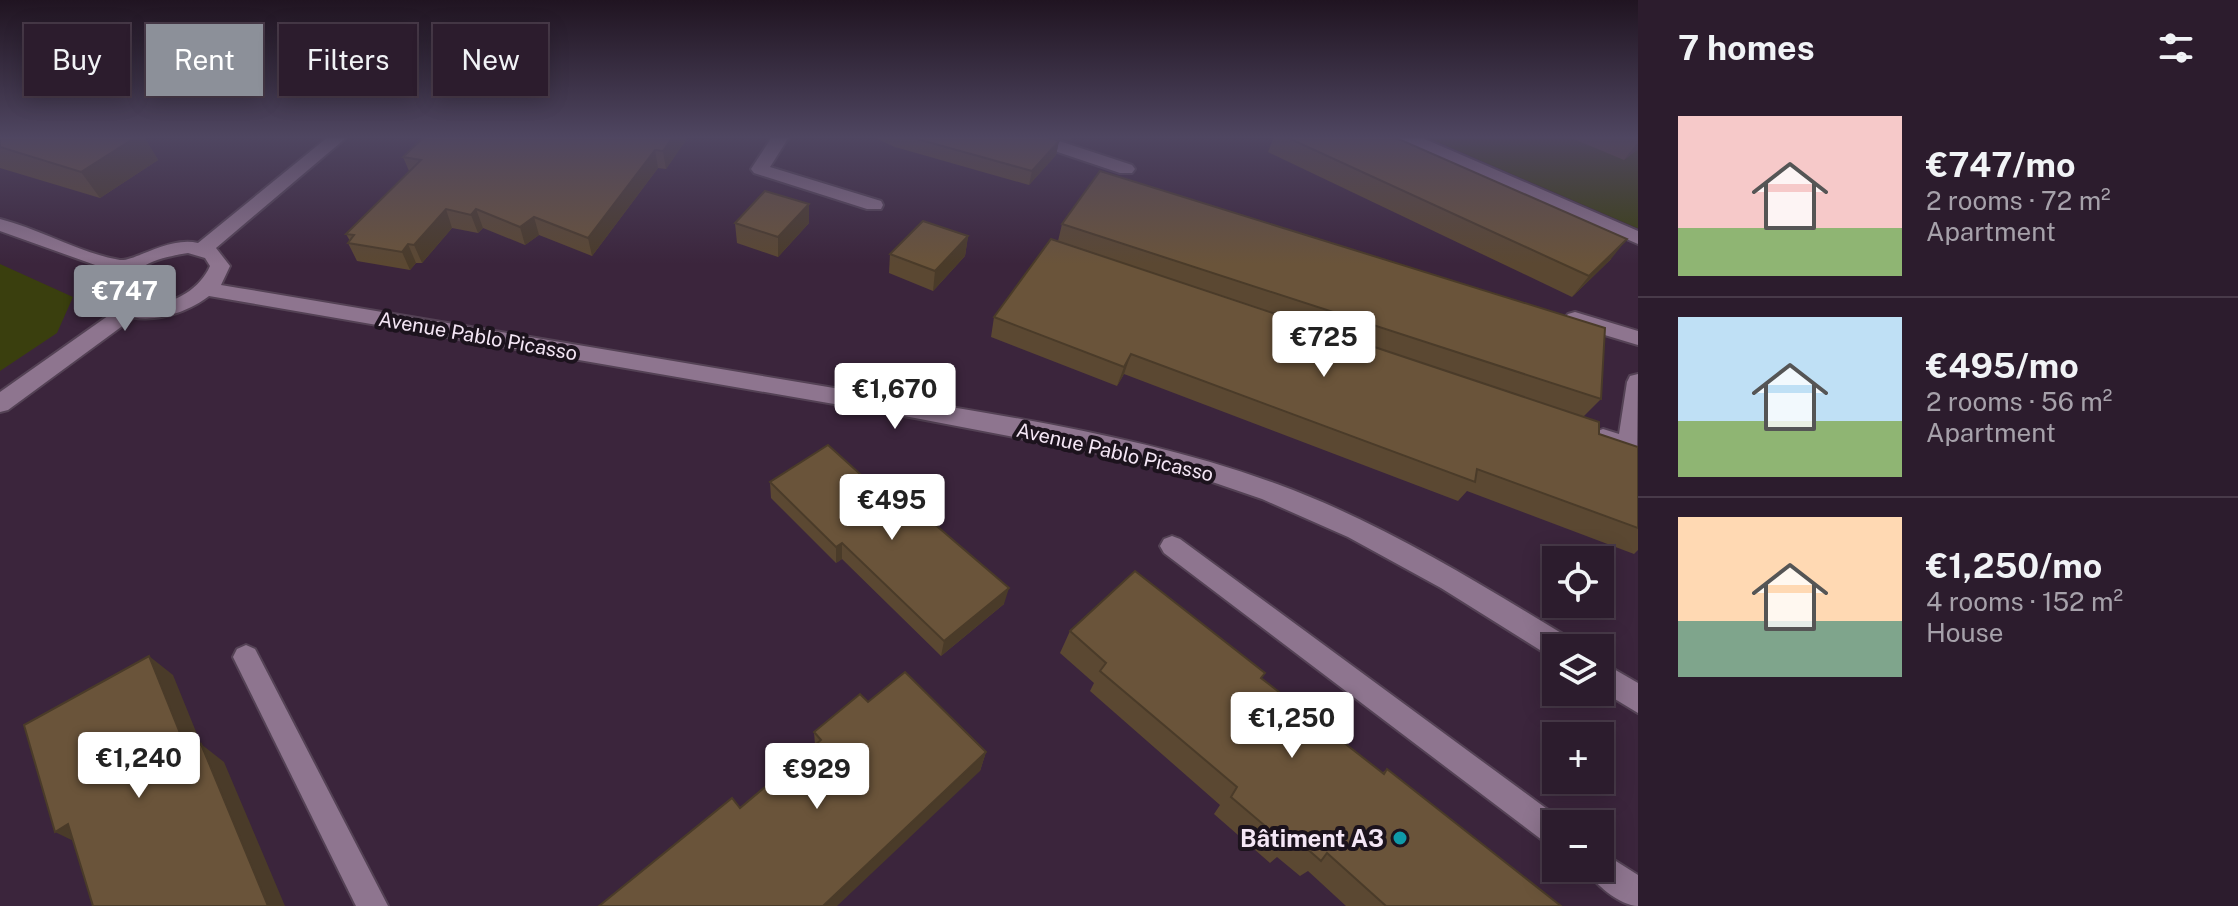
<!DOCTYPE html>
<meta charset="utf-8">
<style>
:root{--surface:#2c1c2d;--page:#382939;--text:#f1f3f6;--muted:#a6a1aa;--line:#483a49;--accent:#8c9099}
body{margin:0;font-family:"Public Sans",sans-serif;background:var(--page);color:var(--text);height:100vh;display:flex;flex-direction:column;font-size:30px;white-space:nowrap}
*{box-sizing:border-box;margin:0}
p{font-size:26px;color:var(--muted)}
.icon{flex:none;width:44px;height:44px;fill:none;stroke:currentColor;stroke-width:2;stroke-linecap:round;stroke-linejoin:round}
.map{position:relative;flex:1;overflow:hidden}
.details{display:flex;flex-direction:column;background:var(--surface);width:600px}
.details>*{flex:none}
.banner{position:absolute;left:24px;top:24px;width:760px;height:72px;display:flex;gap:16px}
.fabs{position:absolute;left:1542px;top:546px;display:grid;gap:16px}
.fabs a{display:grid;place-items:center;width:72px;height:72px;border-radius:0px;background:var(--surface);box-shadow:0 4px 20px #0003,0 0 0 2px var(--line);font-size:40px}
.price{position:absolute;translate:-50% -68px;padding:0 18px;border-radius:8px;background:#fff;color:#222;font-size:26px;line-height:52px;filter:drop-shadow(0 2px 4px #0008)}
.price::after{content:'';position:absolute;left:50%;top:48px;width:24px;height:18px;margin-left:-12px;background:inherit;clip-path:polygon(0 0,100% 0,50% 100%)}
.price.current{background:var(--accent);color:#fff}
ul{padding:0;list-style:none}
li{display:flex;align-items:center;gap:24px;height:200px;padding:0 40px}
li+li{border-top:2px solid var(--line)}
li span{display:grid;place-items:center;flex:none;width:224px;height:160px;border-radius:0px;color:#555}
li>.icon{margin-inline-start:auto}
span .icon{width:96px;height:96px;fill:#fffc;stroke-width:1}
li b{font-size:34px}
h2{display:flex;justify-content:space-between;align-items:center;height:96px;padding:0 40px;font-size:34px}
.chip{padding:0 28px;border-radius:0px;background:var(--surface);box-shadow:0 4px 20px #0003,0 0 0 2px var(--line);font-size:28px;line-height:72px}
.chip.current{background:var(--accent);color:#fff}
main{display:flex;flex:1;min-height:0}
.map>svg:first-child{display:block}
</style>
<main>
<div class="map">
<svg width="1638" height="906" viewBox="0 0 1638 906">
<rect width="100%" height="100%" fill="#3b253c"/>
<g fill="#3a3f0e">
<polygon points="1426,137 1638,137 1638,228 1637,228"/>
<polygon points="0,264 73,297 57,333 0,371"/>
</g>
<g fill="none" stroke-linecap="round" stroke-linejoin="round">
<g stroke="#544255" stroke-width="4">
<g id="service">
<polygon points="1172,536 1180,539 1566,823 1556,824 1556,848 1546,843 1164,553 1160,546 1164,539"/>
<polygon points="246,645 255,649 388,906 356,906 233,657 237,649"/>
<path d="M1600,851l38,24v31c-17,0 -46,-23 -52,-38h14z"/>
</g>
</g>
<g stroke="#544255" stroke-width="4">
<g id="minor">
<polygon points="772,137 789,137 770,167 881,201 883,205 881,209 867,209 754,173 751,169"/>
<polygon points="1023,137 1047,137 1132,165 1135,169 1132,173 1120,173 1025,141"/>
<polygon points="1398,137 1420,137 1638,231 1638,244 1400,141"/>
<polygon points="1575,312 1638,331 1638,345 1568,324 1564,319 1568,314"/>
<polygon points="1638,374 1637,453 1629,456 1595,444 1591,438 1595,432 1603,429 1619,434 1627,382 1630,376"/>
</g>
</g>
<g stroke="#544255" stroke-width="4">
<polygon id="tertiary" points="129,304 136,306 139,311 136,316 8,410 0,412 0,392 122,306"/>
</g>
<g stroke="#544255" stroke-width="4">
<g id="secondary">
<path d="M328,137h19l-131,111 14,18 -9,19c203,34 405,68 607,102 150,25 306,45 449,97 104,38 200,98 294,155l4,9h-19v11l-5,-2 -110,-69 -93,-51 -86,-38 -70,-24 -79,-19 -198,-38 -706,-122c-28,22 -83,36 -107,2l2,-12 8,-15 -112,-40v-12c40,10 79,34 120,41 14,2 49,-24 78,-17zM188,253l17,5 5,8c-14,32 -58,49 -87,29 4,-30 39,-38 65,-42z"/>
<polygon points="1600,661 1638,683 1638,713 1600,690"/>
</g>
</g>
<use href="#service" fill="#8e758f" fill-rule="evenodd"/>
<use href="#minor" fill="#8e758f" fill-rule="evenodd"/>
<use href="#tertiary" fill="#8e758f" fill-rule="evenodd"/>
<use href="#secondary" fill="#8e758f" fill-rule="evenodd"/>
</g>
<g fill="#5b4832">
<polygon points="0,137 144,137 158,160 100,198 0,168"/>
<polygon points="424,137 688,137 666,169 658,168 592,256 539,235 525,245 483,228 478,233 452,228 422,263 416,263 410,270 357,261 348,243 350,241 346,234 409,171 403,157"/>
<polygon points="873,137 1048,137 1059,141 1056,155 1029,185 895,147"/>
<polygon points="1056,137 1073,137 1069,141"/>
<polygon points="1274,137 1394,137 1611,259 1572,297 1268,152"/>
<polygon points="1569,137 1638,137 1638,149 1624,160"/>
<polygon points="735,223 809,223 778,257 737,243"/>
<polygon points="1062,224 1601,399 1583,417 1599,434 1638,447 1638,550 1634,554 1467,491 1458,501 1124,374 1117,386 991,337 994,317 1058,241"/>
<polygon points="968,236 965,256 933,291 889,273 890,254"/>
<polygon points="770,482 1004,604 941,656 842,559 836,563 771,498"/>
<polygon points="1070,631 1261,678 1382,773 1387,769 1561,906 1346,906 1308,871 1300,876 1277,857 1270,863 1214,814 1220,805 1090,691 1094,683 1060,653"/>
<polygon points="868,702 986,752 980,771 740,808 815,745 814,732"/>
</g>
<g fill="#4a3b29">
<polygon points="136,137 144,137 158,160 100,198 81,172"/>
<polygon points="673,137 688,137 666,169 663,151"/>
<polygon points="1059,141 1056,155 1029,185 1032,171"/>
<polygon points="1638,142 1638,149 1624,160"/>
<polygon points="655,150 658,168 592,256 588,238"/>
<polygon points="809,204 809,223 778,257 778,237"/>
<polygon points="446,209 452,228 422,263 414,245"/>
<polygon points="476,209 483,228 478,233 471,215"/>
<polygon points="534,217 539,235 525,245 520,227"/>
<polygon points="968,236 965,256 933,291 935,271"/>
<polygon points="1627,239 1611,259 1572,297 1589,276"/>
<polygon points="408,244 416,263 410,270 402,252"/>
<polygon points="1131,354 1124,374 1117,386 1124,367"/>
<polygon points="842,543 842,559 836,563 836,547"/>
<polygon points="1009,588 1004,604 941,656 944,641"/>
<polygon points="149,656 173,675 201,744 224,762 285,906 268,906 188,753"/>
<polygon points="986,752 980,771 837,906 823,906"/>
<polygon points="68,824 86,847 55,832"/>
</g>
<g fill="#6a543a" stroke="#4a3b29" stroke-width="2">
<polygon points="0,137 136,137 81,172 0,147"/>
<polygon points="424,137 673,137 663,151 655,150 588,238 534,217 520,227 476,209 471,215 446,209 414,245 408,244 402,252 348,243 354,235 346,234 421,160 403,157"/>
<polygon points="910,137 1048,137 1059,141 1032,171"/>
<polygon points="1286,137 1394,137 1627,239 1589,276"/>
<polygon points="1100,171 1605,328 1601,399 1062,224"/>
<polygon points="765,191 809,204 778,237 735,223"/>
<polygon points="923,221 968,236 935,271 890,254"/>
<polygon points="1051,239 1599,422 1599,434 1638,447 1638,528 1477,469 1475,482 1131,354 1124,367 994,317"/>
<polygon points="828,445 892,503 898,499 907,506 911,504 1009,588 944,641 842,543 836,547 770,482"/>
<polygon points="1135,571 1265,673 1261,678 1384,774 1387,769 1561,906 1386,906 1327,853 1321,861 1295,838 1290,847 1231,797 1237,787 1100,671 1106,663 1070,631"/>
<polygon points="149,656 188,753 201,744 268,906 93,906 68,824 55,832 24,725"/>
<polygon points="905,672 986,752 823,906 599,906 732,798 740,808 821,740 814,732 860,694 868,702"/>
</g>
<linearGradient id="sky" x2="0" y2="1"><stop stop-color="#201421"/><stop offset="0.52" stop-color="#4f4661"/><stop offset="1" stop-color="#4f4661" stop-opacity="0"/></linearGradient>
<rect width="1638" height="264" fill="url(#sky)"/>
<circle fill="#0f9aa8" stroke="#1c131d" stroke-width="3" cx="1400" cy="838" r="8"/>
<g text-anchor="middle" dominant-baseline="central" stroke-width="8" stroke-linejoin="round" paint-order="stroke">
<g font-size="20" fill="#f4e6f5" stroke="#1c131d">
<text transform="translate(478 336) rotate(10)">Avenue Pablo Picasso</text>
<text transform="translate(1115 452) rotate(13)">Avenue Pablo Picasso</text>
</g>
<g font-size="24" font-weight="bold" fill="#f4e6f5" stroke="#1c131d" text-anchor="end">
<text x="1384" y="838">Bâtiment A3</text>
</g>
</g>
</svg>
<div class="fabs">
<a><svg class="icon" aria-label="locate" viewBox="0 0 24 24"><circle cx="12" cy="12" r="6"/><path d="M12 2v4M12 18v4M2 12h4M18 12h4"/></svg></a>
<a><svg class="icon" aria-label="layers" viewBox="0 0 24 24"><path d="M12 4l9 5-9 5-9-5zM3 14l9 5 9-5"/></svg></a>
<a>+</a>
<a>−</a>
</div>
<b class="price current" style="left:125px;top:333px">€747</b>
<b class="price" style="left:1324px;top:379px">€725</b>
<b class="price" style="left:895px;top:431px">€1,670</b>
<b class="price" style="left:892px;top:542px">€495</b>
<b class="price" style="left:1292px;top:760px">€1,250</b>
<b class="price" style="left:139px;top:800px">€1,240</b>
<b class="price" style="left:817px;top:811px">€929</b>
<div class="banner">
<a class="chip">Buy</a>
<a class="chip current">Rent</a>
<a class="chip">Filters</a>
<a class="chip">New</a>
</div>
</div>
<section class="details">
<h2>7 homes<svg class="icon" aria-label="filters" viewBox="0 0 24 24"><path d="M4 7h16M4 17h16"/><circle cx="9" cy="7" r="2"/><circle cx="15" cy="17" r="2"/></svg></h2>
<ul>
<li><span style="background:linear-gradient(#f6c9c9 70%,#8fb573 0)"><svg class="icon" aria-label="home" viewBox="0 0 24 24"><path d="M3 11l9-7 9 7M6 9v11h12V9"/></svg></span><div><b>€747/mo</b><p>2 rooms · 72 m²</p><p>Apartment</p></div></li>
<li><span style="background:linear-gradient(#bfe0f5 65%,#8fb573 0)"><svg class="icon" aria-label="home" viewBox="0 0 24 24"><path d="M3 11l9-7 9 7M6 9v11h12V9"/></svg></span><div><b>€495/mo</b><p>2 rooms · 56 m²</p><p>Apartment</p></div></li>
<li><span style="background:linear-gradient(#ffd9b3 65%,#7fa58c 0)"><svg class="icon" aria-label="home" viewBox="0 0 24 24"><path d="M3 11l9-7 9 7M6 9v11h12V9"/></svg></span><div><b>€1,250/mo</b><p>4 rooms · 152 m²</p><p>House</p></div></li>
</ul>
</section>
</main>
